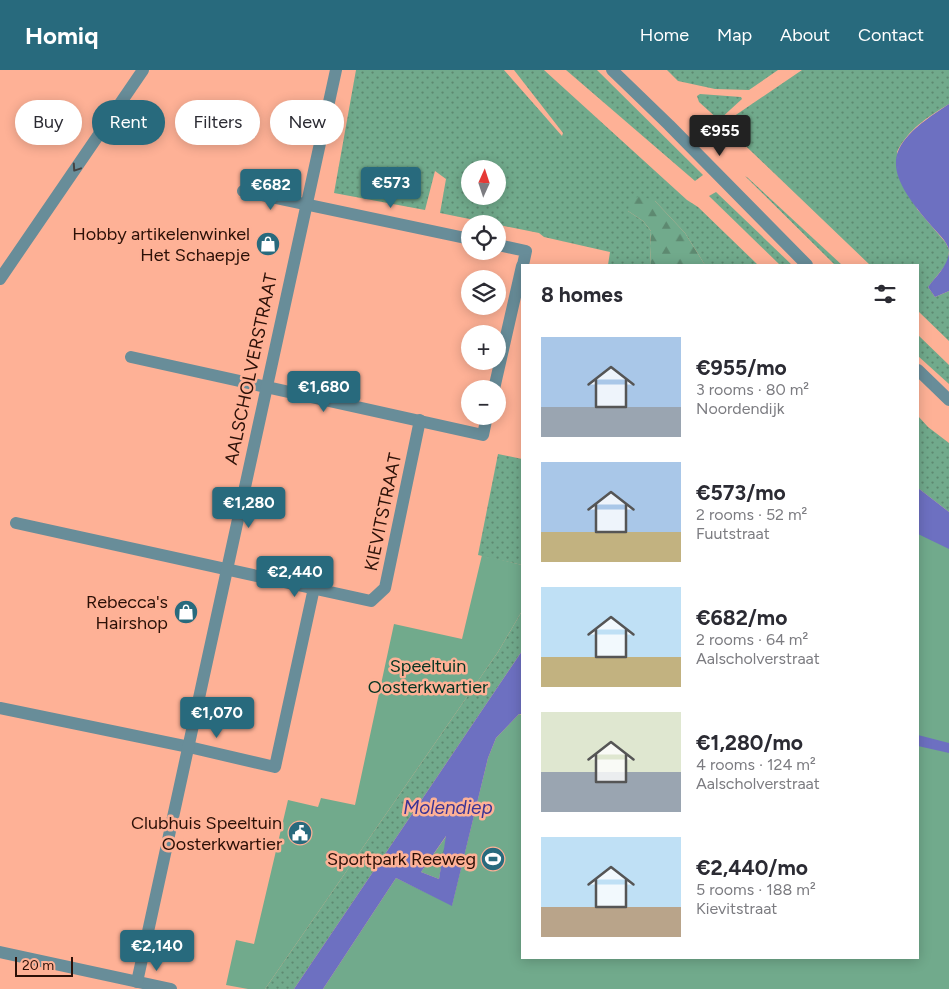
<!DOCTYPE html>
<meta charset="utf-8">
<style>
:root{--surface:#fff;--page:#f2f2f3;--text:#2b2b33;--muted:#7c7c81;--accent:#286a7d}
body{margin:0;font-family:Figtree,sans-serif;background:var(--page);color:var(--text);height:100vh;display:flex;flex-direction:column;font-size:19px;white-space:nowrap}
*{box-sizing:border-box;margin:0}
p{font-size:16px;color:var(--muted)}
.icon{flex:none;width:28px;height:28px;fill:none;stroke:currentColor;stroke-width:2;stroke-linecap:round;stroke-linejoin:round}
.map{position:relative;flex:1;overflow:hidden}
.details{position:absolute;left:521px;top:194px;width:398px;height:695px;display:flex;flex-direction:column;background:var(--surface);border-radius:0px;box-shadow:0 2px 12px #0003}
.details>*{flex:none}
.hud{position:absolute;left:15px;top:30px;width:431px;height:45px;display:flex;gap:10px}
.needle{width:32px;rotate:3deg}
.controls{position:absolute;left:461px;top:90px;display:grid;gap:10px}
.controls a{display:grid;place-items:center;width:45px;height:45px;border-radius:50%;background:var(--surface);box-shadow:0 2px 12px #0003;font-size:25px}
.scale{position:absolute;left:15px;bottom:12px;width:58px;box-sizing:border-box;padding-left:5px;border:2px solid #2c1007;border-top:0;font-size:14px;line-height:18px;white-space:nowrap;color:#2c1007;-webkit-text-stroke:4px #feb196;paint-order:stroke}
.price{position:absolute;translate:-50% -42px;padding:0 11px;border-radius:5px;background:var(--accent);color:#fff;font-size:16px;line-height:32px;filter:drop-shadow(0 1px 2px #0008)}
.price::after{content:'';position:absolute;left:50%;top:30px;width:15px;height:11px;margin-left:-8px;background:inherit;clip-path:polygon(0 0,100% 0,50% 100%)}
.price.selected{background:#222;color:#fff}
ul{padding:0;list-style:none}
li{display:flex;align-items:center;gap:15px;height:125px;padding:0 20px}
li span{display:grid;place-items:center;flex:none;width:140px;height:100px;border-radius:0px;color:#555}
li>.icon{margin-inline-start:auto}
span .icon{width:60px;height:60px;fill:#fffc;stroke-width:1}
li b{font-size:21px}
h2{display:flex;justify-content:space-between;align-items:center;height:60px;padding:0 20px;font-size:21px}
.pill{padding:0 18px;border-radius:22px;background:var(--surface);box-shadow:0 2px 12px #0003;font-size:18px;line-height:45px}
.pill.selected{background:var(--accent);color:#fff}
header{display:flex;align-items:center;gap:30px;box-sizing:border-box;height:70px;padding:0 25px;background:var(--accent);color:#fff}
header strong{font-size:24px}
nav{display:flex;gap:28px;margin-inline-start:auto;font-size:18px}
.map>svg:first-child{display:block}
</style>
<header>
<strong>Homiq</strong>
<nav><a>Home</a><a>Map</a><a>About</a><a>Contact</a></nav>
</header>
<div class="map">
<svg width="949" height="919" viewBox="0 0 949 919">
<defs>
<pattern id="grass-dots" width="8" height="8" patternUnits="userSpaceOnUse" patternTransform="scale(1.25)"><rect width="8" height="8" fill="#71aa8c"/><path d="M2 2h.1M6 6h.1" fill="none" stroke="#5d8970" stroke-width="1.8" stroke-linecap="round"/></pattern>
<pattern id="forest-firs" width="22" height="20" patternUnits="userSpaceOnUse" patternTransform="scale(1.25)"><rect width="22" height="20" fill="#71aa8c"/><path d="M5 1l3.5 6h-7zM16 11l3.5 6h-7z" fill="#5d8970"/></pattern>
</defs>
<rect width="100%" height="100%" fill="#feb196"/>
<g fill="url(#grass-dots)" fill-rule="evenodd">
<path d="M356,0h148l58,66 1,-3 -49,-63h30l143,130 11,7 60,58h-53l-20,-32 -30,-32 -27,10 15,10 8,10 -1,15 1,19h-43l2,-13 -66,-15 -5,-4 -99,-20 6,-34 -11,-8 -10,39 -91,-17zM470,99h28v27h-28z"/>
<polygon points="566,0 597,0 703,105 695,111"/>
<polygon points="667,0 778,0 749,20 715,19 678,11"/>
<path d="M802,0h147v34c-21,13 -41,25 -52,48l20,57 29,34 3,7 -1,12 -20,25 7,10 14,-6v50l-31,-30v-46h-48l-141,-135 -2,-9z"/>
<polygon points="700,24 741,27 742,29 719,50 699,32 697,26"/>
<polygon points="745,106 748,108 842,195 835,195"/>
<polygon points="716,122 792,195 780,195 709,126"/>
<polygon points="918,265 949,295 949,314 918,286"/>
<polygon points="918,346 928,357 949,373 949,442 918,418"/>
<polygon points="498,384 522,389 522,495 478,485"/>
<polygon points="522,541 522,581 294,919 265,919 498,582"/>
</g>
<g fill="url(#forest-firs)">
<polygon points="640,126 655,131 685,163 705,195 651,195 650,176 651,161 643,151 628,141 630,130"/>
<polygon points="447,765 439,809 421,802"/>
</g>
<g fill="#71aa8c">
<polygon points="918,459 949,472 949,919 323,919 396,808 452,835 488,688 496,668 519,644 522,645 522,888 918,888"/>
<polygon points="482,485 522,495 522,541 498,582 265,919 248,919 226,915 236,870 254,874 288,730 318,737 321,728 355,735 394,554 462,569"/>
</g>
<g fill="#6d70c1" fill-rule="evenodd">
<path d="M949,34v187l-14,6 -7,-10c8,-11 21,-22 21,-36 -1,-10 -14,-20 -20,-28 -51,-59 -42,-79 20,-119z"/>
<polygon points="918,418 949,442 949,479 918,464"/>
<path d="M522,581v63h-3l-23,24 -8,20 -36,148 -56,-28 -73,111h-29zM446,766l-7,43 -18,-7z"/>
<polygon points="918,665 949,673 949,683 918,676"/>
</g>
<g fill="none" stroke-linecap="round" stroke-linejoin="round">
<g stroke="#688d99" stroke-width="12">
<polyline points="243,121 470,169"/>
<polyline points="498,175 526,181 523,195"/>
<polyline points="0,209 143,0"/>
<polyline points="131,287 483,365 487,346"/>
<polyline points="494,319 522,196"/>
<polyline points="16,453 371,531 385,518 420,350"/>
<polyline points="0,638 189,677 275,697 314,518"/>
<polyline points="0,882 171,919"/>
<path d="M137,912c67,-304 130,-609 199,-912"/>
</g>
<g stroke="#688d99" stroke-width="12">
<polyline points="612,0 669,55 807,195"/>
<polyline points="918,300 949,330"/>
</g>
</g>
<defs><path id="oneway-chevron" d="M-2-3.5L2.5 0L-2 3.5" fill="none" stroke-width="1.6" stroke-linecap="round" stroke-linejoin="round" transform="scale(1.25)"/></defs>
<use stroke="#444241" href="#oneway-chevron" transform="translate(76 98) rotate(124)"/>
<defs>
<g id="shop-disc" transform="scale(1.25)"><circle r="9.5" fill="#286a7d" stroke="#feb196"/><path d="M-5-2.5h2.3a2.7 3.5 0 0 1 5.4 0H5L5.5 6h-11ZM-1.5-2.5h3a1.5 2.3 0 0 0-3 0Z" fill="#fff"/></g>
<g id="civic-disc" transform="scale(1.25)"><circle r="9.5" fill="#286a7d" stroke="#feb196"/><path d="M-.6-6.5H3V-4.5H.6V-3L4-1V1h2V6H-6V1h2V-1L-.6-3ZM-1.2 2.5V6h2.4V2.5Z" fill="#fff"/></g>
<g id="stadium-disc" transform="scale(1.25)"><circle r="9.5" fill="#286a7d" stroke="#feb196"/><path d="M0-5a6.5 5 0 1 0 0 10a6.5 5 0 1 0 0-10ZM-3.5-1.8h7v3.6h-7Z" fill="#fff"/></g>
</defs>
<g fill-rule="evenodd">
<use href="#shop-disc" x="268" y="174"/>
<use href="#shop-disc" x="186" y="542"/>
<use href="#civic-disc" x="300" y="763"/>
<use href="#stadium-disc" x="493" y="789"/>
</g>
<g text-anchor="middle" dominant-baseline="central" stroke-width="5" stroke-linejoin="round" paint-order="stroke">
<g font-size="18" fill="#2c1007" stroke="#feb196" text-anchor="end">
<text x="250" y="164">Hobby artikelenwinkel<tspan x="250" dy="21">Het Schaepje</tspan></text>
<text x="168" y="532">Rebecca's<tspan x="168" dy="21">Hairshop</tspan></text>
<text x="282" y="753">Clubhuis Speeltuin<tspan x="282" dy="21">Oosterkwartier</tspan></text>
<text x="476" y="789">Sportpark Reeweg</text>
</g>
<g font-size="18" fill="#2c1007" stroke="#feb196">
<text transform="translate(251 299) rotate(-78)">AALSCHOLVERSTRAAT</text>
<text transform="translate(383 442) rotate(-78)">KIEVITSTRAAT</text>
</g>
<g font-size="18" fill="#053421" stroke="#feb196">
<text x="428" y="596">Speeltuin<tspan x="428" dy="21">Oosterkwartier</tspan></text>
</g>
<g font-size="19" font-style="italic" fill="#3b3494" stroke="#feb196">
<text x="448" y="737">Molendiep</text>
</g>
</g>
</svg>
<div class="controls">
<a><svg class="needle" viewBox="-14 -14 28 28"><path d="M0-13l5 13h-10z" fill="#e53935"/><path d="M0 13l5-13h-10z" fill="#7c7c81"/></svg></a>
<a><svg class="icon" aria-label="locate" viewBox="0 0 24 24"><circle cx="12" cy="12" r="6"/><path d="M12 2v4M12 18v4M2 12h4M18 12h4"/></svg></a>
<a><svg class="icon" aria-label="layers" viewBox="0 0 24 24"><path d="M12 4l9 5-9 5-9-5zM3 14l9 5 9-5"/></svg></a>
<a>+</a>
<a>−</a>
</div>
<div class="scale">20 m</div>
<b class="price selected" style="left:720px;top:87px">€955</b>
<b class="price" style="left:391px;top:139px">€573</b>
<b class="price" style="left:271px;top:141px">€682</b>
<b class="price" style="left:324px;top:343px">€1,680</b>
<b class="price" style="left:249px;top:459px">€1,280</b>
<b class="price" style="left:295px;top:528px">€2,440</b>
<b class="price" style="left:217px;top:669px">€1,070</b>
<b class="price" style="left:157px;top:902px">€2,140</b>
<div class="hud">
<a class="pill">Buy</a>
<a class="pill selected">Rent</a>
<a class="pill">Filters</a>
<a class="pill">New</a>
</div>
<section class="details">
<h2>8 homes<svg class="icon" aria-label="filters" viewBox="0 0 24 24"><path d="M4 7h16M4 17h16"/><circle cx="9" cy="7" r="2"/><circle cx="15" cy="17" r="2"/></svg></h2>
<ul>
<li><span style="background:linear-gradient(#a9c7e8 70%,#9aa5b1 0)"><svg class="icon" aria-label="home" viewBox="0 0 24 24"><path d="M3 11l9-7 9 7M6 9v11h12V9"/></svg></span><div><b>€955/mo</b><p>3 rooms · 80 m²</p><p>Noordendijk</p></div></li>
<li><span style="background:linear-gradient(#a9c7e8 70%,#c2b280 0)"><svg class="icon" aria-label="home" viewBox="0 0 24 24"><path d="M3 11l9-7 9 7M6 9v11h12V9"/></svg></span><div><b>€573/mo</b><p>2 rooms · 52 m²</p><p>Fuutstraat</p></div></li>
<li><span style="background:linear-gradient(#bfe0f5 70%,#c2b280 0)"><svg class="icon" aria-label="home" viewBox="0 0 24 24"><path d="M3 11l9-7 9 7M6 9v11h12V9"/></svg></span><div><b>€682/mo</b><p>2 rooms · 64 m²</p><p>Aalscholverstraat</p></div></li>
<li><span style="background:linear-gradient(#dfe7d0 60%,#9aa5b1 0)"><svg class="icon" aria-label="home" viewBox="0 0 24 24"><path d="M3 11l9-7 9 7M6 9v11h12V9"/></svg></span><div><b>€1,280/mo</b><p>4 rooms · 124 m²</p><p>Aalscholverstraat</p></div></li>
<li><span style="background:linear-gradient(#bfe0f5 70%,#b9a48a 0)"><svg class="icon" aria-label="home" viewBox="0 0 24 24"><path d="M3 11l9-7 9 7M6 9v11h12V9"/></svg></span><div><b>€2,440/mo</b><p>5 rooms · 188 m²</p><p>Kievitstraat</p></div></li>
</ul>
</section>
</div>
